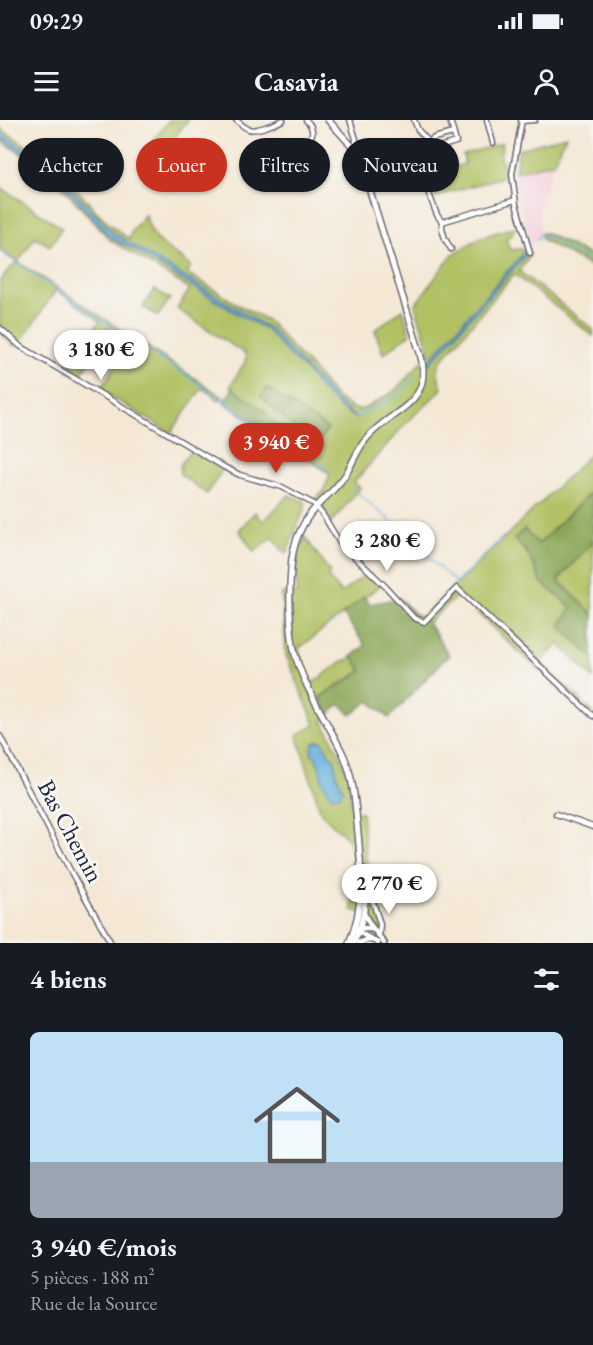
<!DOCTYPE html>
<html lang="fr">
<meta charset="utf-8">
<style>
:root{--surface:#171b24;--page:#242831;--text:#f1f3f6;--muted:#9ea1a6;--line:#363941;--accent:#c8321e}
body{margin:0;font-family:"EB Garamond",serif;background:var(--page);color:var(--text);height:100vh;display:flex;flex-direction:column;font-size:22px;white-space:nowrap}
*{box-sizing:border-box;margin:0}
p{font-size:20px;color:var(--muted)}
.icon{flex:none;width:33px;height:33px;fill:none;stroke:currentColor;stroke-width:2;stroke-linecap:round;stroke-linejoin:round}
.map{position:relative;height:823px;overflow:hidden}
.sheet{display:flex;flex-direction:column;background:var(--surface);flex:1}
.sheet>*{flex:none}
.top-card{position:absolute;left:18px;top:18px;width:558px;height:54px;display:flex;gap:12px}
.price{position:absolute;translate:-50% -51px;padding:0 14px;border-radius:21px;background:#fff;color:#222;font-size:20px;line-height:39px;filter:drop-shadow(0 2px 3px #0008)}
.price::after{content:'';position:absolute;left:50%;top:36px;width:18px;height:14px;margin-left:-9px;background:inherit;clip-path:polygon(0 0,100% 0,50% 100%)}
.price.selected{background:var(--accent);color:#fff}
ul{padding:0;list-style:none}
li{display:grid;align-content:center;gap:12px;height:318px;padding:0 30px}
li+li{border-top:2px solid var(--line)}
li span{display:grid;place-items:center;height:186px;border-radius:9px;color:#555}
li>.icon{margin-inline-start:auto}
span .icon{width:108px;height:108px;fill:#fffc;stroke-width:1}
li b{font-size:26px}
h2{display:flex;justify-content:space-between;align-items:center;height:72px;padding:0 30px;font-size:26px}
.tag{padding:0 21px;border-radius:27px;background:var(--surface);box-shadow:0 2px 4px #0004;font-size:21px;line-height:54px}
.tag.selected{background:var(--accent);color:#fff}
.status{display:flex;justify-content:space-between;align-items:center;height:42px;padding:0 30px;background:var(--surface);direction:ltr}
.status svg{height:16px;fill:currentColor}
header{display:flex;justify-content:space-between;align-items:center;height:78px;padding:0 30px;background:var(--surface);font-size:27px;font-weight:700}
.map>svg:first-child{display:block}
</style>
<div class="status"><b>09:29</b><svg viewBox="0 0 49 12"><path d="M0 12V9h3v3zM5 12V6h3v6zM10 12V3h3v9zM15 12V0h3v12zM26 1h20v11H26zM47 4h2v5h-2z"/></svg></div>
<header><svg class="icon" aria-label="menu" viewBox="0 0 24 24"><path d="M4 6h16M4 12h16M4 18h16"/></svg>Casavia<svg class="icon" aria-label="person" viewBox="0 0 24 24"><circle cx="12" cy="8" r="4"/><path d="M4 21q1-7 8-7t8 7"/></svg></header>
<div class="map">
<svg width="593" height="823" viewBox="0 0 593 823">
<rect width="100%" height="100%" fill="#f6f6f2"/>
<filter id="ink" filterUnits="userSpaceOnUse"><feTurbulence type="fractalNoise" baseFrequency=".0167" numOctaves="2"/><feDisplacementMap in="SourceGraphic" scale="12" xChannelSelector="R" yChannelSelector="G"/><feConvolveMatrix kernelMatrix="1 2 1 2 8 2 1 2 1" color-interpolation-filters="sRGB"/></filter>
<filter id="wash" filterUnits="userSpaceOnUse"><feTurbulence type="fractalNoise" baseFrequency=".008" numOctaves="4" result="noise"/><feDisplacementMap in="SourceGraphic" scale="24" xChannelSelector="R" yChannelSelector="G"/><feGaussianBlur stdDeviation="1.35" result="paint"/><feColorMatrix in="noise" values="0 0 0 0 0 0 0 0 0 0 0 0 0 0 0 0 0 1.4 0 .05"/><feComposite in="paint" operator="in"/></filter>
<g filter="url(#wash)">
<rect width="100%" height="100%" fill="#f4e8d5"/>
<polygon fill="#f5cfdb" points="554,42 539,91 541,113 529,128 528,117 518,81 515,52"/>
<g fill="#b1c164" stroke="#6a7250" stroke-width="1.5" fill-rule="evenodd">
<polygon points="169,0 188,0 154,45 142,36"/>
<path d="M0,8c21,14 42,26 60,44 23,22 41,49 69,67l3,-9 13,-15 4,11 8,14 34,26 -4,7 53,33 27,14 9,9 16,19 17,17 25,30 17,13 7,2 8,-2 24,-14 7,-6 33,-35 -15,-48 37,-50 29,-18 34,-10 -3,8 -6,3 4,12c10,-1 13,-3 20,5l-11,16 74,58v7l-79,-62 -74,88c-4,10 -1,17 2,27l-36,34 -52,59 6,6 -29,35 -8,-13 -10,-10 10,-8 7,-18 -33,-23 -34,-41 -33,-23 15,-25 1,-5 -2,-4 -67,-44 13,-20 -80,-49 -58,-64 -28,-20 -24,-16zM268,269l59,40 -11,18 -55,-51z"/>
<polygon points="566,16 554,42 515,52 519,29"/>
<polygon points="502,23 500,40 503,43 506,56 434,77 433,62 436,52 465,44 463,35"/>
<polygon points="0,67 62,108 50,126 35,117 18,142 223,277 219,280 202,268 171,313 100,270 132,220 122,214 106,239 96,233 79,257 67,250 100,201 56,170 20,223 14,226 0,212 0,161 9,149 18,142 0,130"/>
<polygon points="541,113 546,113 593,137 593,148 542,119"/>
<polygon points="154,169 170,179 158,196 143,187"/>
<polygon points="403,189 410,214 383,234 375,210"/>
<path d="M191,331l7,2 25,16 -16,25 -27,-20c-2,-8 5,-18 11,-23z"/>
<polygon points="593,332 593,370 539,424 514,419 528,434 541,462 572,488 560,506 593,537 593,558 559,524 540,542 593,592 593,599 578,587 458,475 428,503 422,497"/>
<polygon points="289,375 305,382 305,388 297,406 287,433 283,431 273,417 254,432 239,410 255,392 263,402"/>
<path d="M305,417l25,35 -2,5 13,16 27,-20 13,12 -83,64 10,26 5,8 31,-23 2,1 6,-5 10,15 -42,26 9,18 -6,6 19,38 5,12 6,41h9l4,46 4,9 6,29 12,38 -12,-6 -9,-14 -15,-4 1,-31 -1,-27 -3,-12 -28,-27 -24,-78 18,-10 -29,-70 -4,-62h15c0,-21 -3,-38 8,-56z"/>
<polygon points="593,421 593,494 558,460"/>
</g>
<g fill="#8ca75a" stroke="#57644a" stroke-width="1.5">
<polygon points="267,268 328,309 315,327 261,277"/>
<polygon points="233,269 263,290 297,331 223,282"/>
<polygon points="593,370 593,421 558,460 593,494 592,537 560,506 572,488 541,462 528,434 514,419 524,409 539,424"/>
<polygon points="364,477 370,484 399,478 418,496 422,497 428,503 449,535 389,598 369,581 351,595 340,584 329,595 320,577 362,551 352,536 365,525 343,494"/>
</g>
<g fill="#67b1df" stroke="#446a8d" stroke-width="1.5">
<polygon points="0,12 34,35 54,51 114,114 270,209 284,225 337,282 357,299 342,290 320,269 307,252 289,235 266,209 236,193 128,126 120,123 108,115 69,71 45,47 0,17"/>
<polygon points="527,129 528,132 429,245 427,243"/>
<polygon points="318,621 323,622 330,636 332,636 335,641 336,653 343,670 340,676 333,676 330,675 322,660 319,646 316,638 311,632 313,624"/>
</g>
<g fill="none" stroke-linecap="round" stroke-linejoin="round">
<g stroke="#67b1df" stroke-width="1.5">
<polyline points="537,119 540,115 545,115 593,143"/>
<polyline points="0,131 28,151 330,351"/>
<polyline points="355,296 356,297 397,276 415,257"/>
<polyline points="352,368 387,398 455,462 457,462 504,416"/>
</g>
</g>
</g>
<g filter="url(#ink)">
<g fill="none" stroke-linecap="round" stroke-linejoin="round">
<g stroke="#6c6771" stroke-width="7">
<g id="minor">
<path d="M236,0c4,3 8,8 13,9 6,3 28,-6 34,-9"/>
<polyline points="350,0 356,19 355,30"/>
<polyline points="414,0 418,10 429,22 432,29 435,43 429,63 429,74 437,95 442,102 442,108 445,119 451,129"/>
<polyline points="487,0 493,23"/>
<polyline points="522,0 512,54 516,84 530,133"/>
<polyline points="521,1 535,0"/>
<polyline points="429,22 434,18 453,13"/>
<path d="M304,26c9,-9 12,-16 2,-26"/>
<polyline points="432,29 456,22 450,0"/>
<polyline points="442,102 515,80"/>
<polyline points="0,208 20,226 224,347 240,355 282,367 314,384 323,395 340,423 385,466 414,498 424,502 457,468 593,596"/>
<polyline points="0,616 71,752 111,823"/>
<polyline points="556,694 593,707"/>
<polyline points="371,776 380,804 379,816"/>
</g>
</g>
<g stroke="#6c6771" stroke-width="8">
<g id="tertiary">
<polyline points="364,793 369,803 384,823"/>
<polyline points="357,809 366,808 375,810"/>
<polyline points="357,811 378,823"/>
</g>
</g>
<g stroke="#6c6771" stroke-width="8">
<g id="secondary">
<path d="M328,0l24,26 9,16 59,191c15,52 -28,55 -53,85 -10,11 -14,26 -23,39 -8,11 -18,20 -28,30 -15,16 -24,39 -25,61 -2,24 -2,63 4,86 9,34 34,70 49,102 9,22 11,44 13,67 4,40 9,82 -8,120"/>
<path d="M354,823c11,-24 14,-49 9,-74"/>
<polyline points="359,823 366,820 373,820"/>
</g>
</g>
<use href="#minor" stroke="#fff" stroke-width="4"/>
<use href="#tertiary" stroke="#fff" stroke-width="4.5"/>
<use href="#secondary" stroke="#fff" stroke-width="5"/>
</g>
</g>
<g text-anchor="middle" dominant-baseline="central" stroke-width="6" stroke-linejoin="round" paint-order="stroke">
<g font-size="24" fill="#22223b" stroke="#f6f6f2">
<text transform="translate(71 711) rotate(62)">Bas Chemin</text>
</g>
</g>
</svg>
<b class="price" style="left:101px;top:261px">3 180 €</b>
<b class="price selected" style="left:276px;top:354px">3 940 €</b>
<b class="price" style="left:387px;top:452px">3 280 €</b>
<b class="price" style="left:389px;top:795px">2 770 €</b>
<div class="top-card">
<a class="tag">Acheter</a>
<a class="tag selected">Louer</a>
<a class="tag">Filtres</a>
<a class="tag">Nouveau</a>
</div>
</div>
<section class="sheet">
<h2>4 biens<svg class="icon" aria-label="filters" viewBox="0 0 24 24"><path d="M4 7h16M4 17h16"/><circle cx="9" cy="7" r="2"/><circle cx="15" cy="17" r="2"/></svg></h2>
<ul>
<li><span style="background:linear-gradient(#bfe0f5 70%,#9aa5b1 0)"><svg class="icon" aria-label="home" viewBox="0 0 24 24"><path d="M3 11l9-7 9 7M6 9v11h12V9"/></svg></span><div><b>3 940 €/mois</b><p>5 pièces · 188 m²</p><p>Rue de la Source</p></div></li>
</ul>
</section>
